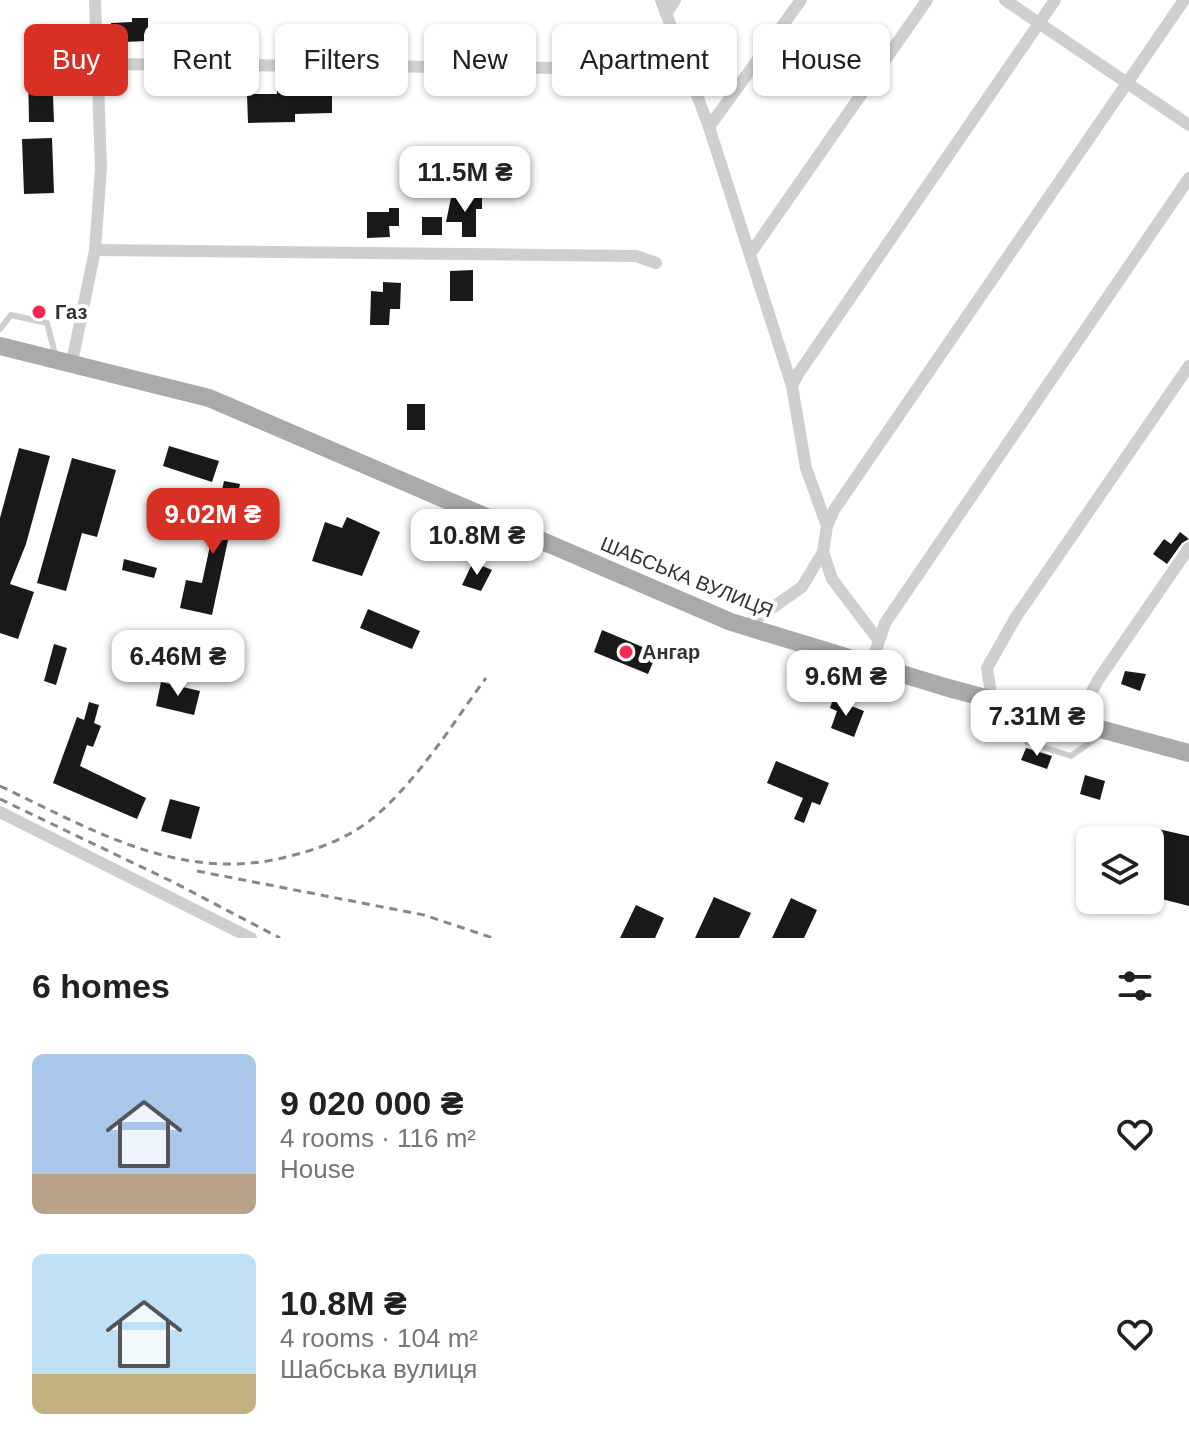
<!DOCTYPE html>
<meta charset="utf-8">
<style>
:root{--surface:#fff;--page:#f2f2f2;--text:#202124;--muted:#757577;--accent:#d93025}
body{margin:0;font-family:Arial,sans-serif;background:var(--page);color:var(--text);height:100vh;display:flex;flex-direction:column;font-size:30px;white-space:nowrap}
*{box-sizing:border-box;margin:0}
p{font-size:26px;color:var(--muted)}
.icon{flex:none;width:44px;height:44px;fill:none;stroke:currentColor;stroke-width:2;stroke-linecap:round;stroke-linejoin:round}
.map{position:relative;height:938px;overflow:hidden}
.details{display:flex;flex-direction:column;background:var(--surface);flex:1}
.details>*{flex:none}
.guide{position:absolute;left:24px;top:24px;width:1142px;height:72px;display:flex;gap:16px}
.fabs{position:absolute;left:1076px;top:826px;display:grid;gap:16px}
.fabs a{display:grid;place-items:center;width:88px;height:88px;border-radius:12px;background:var(--surface);box-shadow:0 2px 6px #0004;font-size:40px}
.price{position:absolute;translate:-50% -68px;padding:0 18px;border-radius:16px;background:#fff;color:#222;font-size:26px;line-height:52px;filter:drop-shadow(0 2px 4px #0008)}
.price::after{content:'';position:absolute;left:50%;top:48px;width:24px;height:18px;margin-left:-12px;background:inherit;clip-path:polygon(0 0,100% 0,50% 100%)}
.price.active{background:var(--accent);color:#fff}
ul{padding:0;list-style:none}
li{display:flex;align-items:center;gap:24px;height:200px;padding:0 32px}
li span{display:grid;place-items:center;flex:none;width:224px;height:160px;border-radius:12px;color:#555}
li>.icon{margin-inline-start:auto}
span .icon{width:96px;height:96px;fill:#fffc;stroke-width:1}
li b{font-size:34px}
h2{display:flex;justify-content:space-between;align-items:center;height:96px;padding:0 32px;font-size:34px}
.tag{padding:0 28px;border-radius:12px;background:var(--surface);box-shadow:0 2px 6px #0004;font-size:28px;line-height:72px}
.tag.active{background:var(--accent);color:#fff}
.map>svg:first-child{display:block}
</style>
<div class="map">
<svg width="1189" height="938" viewBox="0 0 1189 938">
<rect width="100%" height="100%" fill="#fff"/>
<g fill="#191919">
<polygon points="132,18 148,18 148,41 122,42 122,45 111,46 111,23 132,22"/>
<polygon points="52,68 54,122 29,122 28,69"/>
<polygon points="224,76 247,76 247,94 224,95"/>
<polygon points="310,78 332,78 332,113 295,114 295,122 248,123 247,94 277,94 277,83 310,82"/>
<polygon points="52,138 54,193 24,194 22,139"/>
<polygon points="451,198 482,198 482,209 476,209 476,237 462,237 462,222 446,222"/>
<polygon points="389,208 399,208 399,226 389,226 390,237 367,238 367,212 389,212"/>
<rect x="422" y="217" width="20" height="18"/>
<polygon points="473,270 473,301 450,301 450,271"/>
<polygon points="383,282 401,283 400,309 390,309 389,325 370,325 371,291 383,292"/>
<rect x="407" y="404" width="18" height="26"/>
<polygon points="169,446 219,461 212,482 163,466"/>
<polygon points="19,448 50,456 26,544 10,584 34,592 18,639 0,633 0,518"/>
<polygon points="72,458 116,470 97,537 82,533 66,591 37,583"/>
<polygon points="224,481 240,484 212,615 180,608 186,580 202,583"/>
<polygon points="347,517 380,532 362,576 312,561 325,522 342,528"/>
<polygon points="1180,532 1189,539 1182,543 1167,564 1153,554 1164,539 1171,544"/>
<polygon points="124,559 157,568 154,578 122,570"/>
<polygon points="473,562 492,570 481,591 462,585"/>
<polygon points="368,609 420,631 412,649 360,628"/>
<polygon points="602,630 657,653 648,674 594,652"/>
<polygon points="54,644 67,648 56,685 44,681"/>
<polygon points="1125,671 1146,674 1140,691 1121,684"/>
<polygon points="161,682 200,691 194,715 156,706"/>
<polygon points="833,699 864,711 854,737 831,728 837,711 830,708"/>
<polygon points="89,702 99,705 94,723 101,726 93,747 87,745 80,766 146,798 137,819 53,783 77,717 84,720"/>
<polygon points="1026,748 1052,756 1047,769 1021,760"/>
<polygon points="776,761 829,783 820,805 812,802 804,823 794,819 803,798 767,783"/>
<polygon points="1085,775 1105,781 1100,800 1080,794"/>
<polygon points="170,799 200,807 191,839 161,831"/>
<polygon points="1158,829 1189,836 1189,906 1150,896 1150,861"/>
<polygon points="714,897 751,913 739,938 695,938"/>
<polygon points="791,898 817,910 804,938 772,938"/>
<polygon points="636,905 664,918 655,938 620,938"/>
</g>
<g fill="none" stroke-linecap="round" stroke-linejoin="round">
<g stroke="#cfcfcf" stroke-width="6">
<polyline points="0,329 11,315 47,323 56,358"/>
<polyline points="1005,709 1027,742 1071,756 1103,733"/>
</g>
<g stroke="#cfcfcf" stroke-width="12">
<polyline points="661,0 709,127 792,386 806,468 827,526 823,552 832,579 879,641"/>
<polyline points="1005,0 1189,125"/>
<polyline points="666,14 675,0"/>
<polyline points="97,64 573,68 598,78"/>
<polyline points="709,127 801,0"/>
<polyline points="95,250 636,256 656,263"/>
<polyline points="750,254 927,0"/>
<polyline points="72,362 95,250 101,168 95,0"/>
<polyline points="792,386 798,374 1055,0"/>
<polyline points="827,526 834,510 1184,0"/>
<polyline points="746,626 802,587 823,552"/>
<polyline points="871,665 885,623 1189,178"/>
<polyline points="992,700 987,668 1016,617 1189,366"/>
<polyline points="1075,723 1098,680 1189,548"/>
<polyline points="0,812 251,938"/>
</g>
<polyline stroke="#aaa" stroke-width="18" points="0,346 209,398 731,622 945,687 1189,753"/>
<g stroke="#878787" stroke-width="3" stroke-dasharray="8 6" stroke-linecap="butt">
<path d="M0,786c95,45 185,100 294,69 32,-8 62,-21 86,-43 42,-38 73,-89 106,-134"/>
<polyline points="0,799 175,883 280,938"/>
<polyline points="197,871 424,915 493,938"/>
</g>
</g>
<g fill="#f72753" stroke="#fff" stroke-width="3">
<circle cx="39" cy="312" r="8"/>
<circle cx="626" cy="652" r="8"/>
</g>
<g text-anchor="middle" dominant-baseline="central" stroke-width="8" stroke-linejoin="round" paint-order="stroke">
<g font-size="20" font-weight="bold" fill="#323232" stroke="#fff" text-anchor="start">
<text x="55" y="312">Газ</text>
<text x="642" y="652">Ангар</text>
</g>
<g font-size="20" fill="#323232" stroke="#fff">
<text transform="translate(687 577) rotate(22)">ШАБСЬКА ВУЛИЦЯ</text>
</g>
</g>
</svg>
<div class="fabs">
<a><svg class="icon" aria-label="layers" viewBox="0 0 24 24"><path d="M12 4l9 5-9 5-9-5zM3 14l9 5 9-5"/></svg></a>
</div>
<b class="price" style="left:465px;top:214px">11.5M ₴</b>
<b class="price active" style="left:213px;top:556px">9.02M ₴</b>
<b class="price" style="left:477px;top:577px">10.8M ₴</b>
<b class="price" style="left:178px;top:698px">6.46M ₴</b>
<b class="price" style="left:846px;top:718px">9.6M ₴</b>
<b class="price" style="left:1037px;top:758px">7.31M ₴</b>
<div class="guide">
<a class="tag active">Buy</a>
<a class="tag">Rent</a>
<a class="tag">Filters</a>
<a class="tag">New</a>
<a class="tag">Apartment</a>
<a class="tag">House</a>
</div>
</div>
<section class="details">
<h2>6 homes<svg class="icon" aria-label="filters" viewBox="0 0 24 24"><path d="M4 7h16M4 17h16"/><circle cx="9" cy="7" r="2"/><circle cx="15" cy="17" r="2"/></svg></h2>
<ul>
<li><span style="background:linear-gradient(#a9c7e8 75%,#b9a48a 0)"><svg class="icon" aria-label="home" viewBox="0 0 24 24"><path d="M3 11l9-7 9 7M6 9v11h12V9"/></svg></span><div><b>9 020 000 ₴</b><p>4 rooms · 116 m²</p><p>House</p></div><svg class="icon" aria-label="heart" viewBox="0 0 24 24"><path d="M12 20l-8-8c-3-5 5-10 8-4 3-6 11-1 8 4z"/></svg></li>
<li><span style="background:linear-gradient(#bfe0f5 75%,#c2b280 0)"><svg class="icon" aria-label="home" viewBox="0 0 24 24"><path d="M3 11l9-7 9 7M6 9v11h12V9"/></svg></span><div><b>10.8M ₴</b><p>4 rooms · 104 m²</p><p>Шабська вулиця</p></div><svg class="icon" aria-label="heart" viewBox="0 0 24 24"><path d="M12 20l-8-8c-3-5 5-10 8-4 3-6 11-1 8 4z"/></svg></li>
</ul>
</section>
